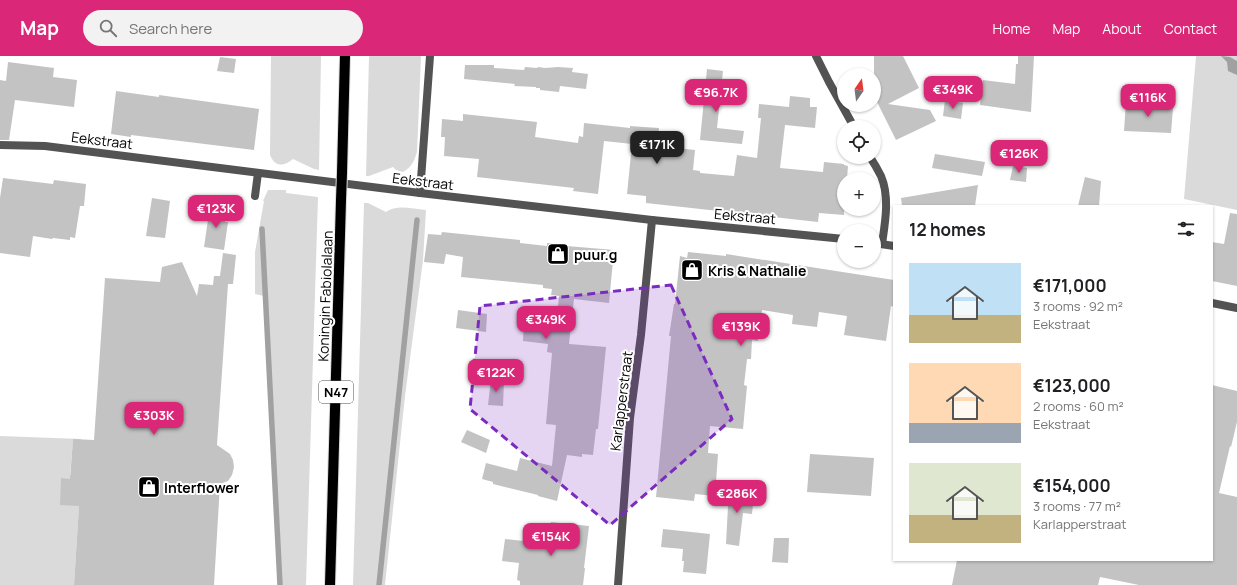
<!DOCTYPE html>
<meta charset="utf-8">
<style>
:root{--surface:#fff;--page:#f2f2f2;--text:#202124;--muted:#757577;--accent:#db2777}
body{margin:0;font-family:Manrope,sans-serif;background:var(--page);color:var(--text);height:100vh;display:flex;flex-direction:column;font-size:15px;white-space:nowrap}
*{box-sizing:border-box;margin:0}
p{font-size:13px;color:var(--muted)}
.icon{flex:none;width:22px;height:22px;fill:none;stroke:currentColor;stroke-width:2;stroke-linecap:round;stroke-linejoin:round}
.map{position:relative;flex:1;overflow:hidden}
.side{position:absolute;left:893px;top:149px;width:320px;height:356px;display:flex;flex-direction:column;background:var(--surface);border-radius:0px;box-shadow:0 1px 3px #0004}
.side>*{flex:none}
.needle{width:26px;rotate:14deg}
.controls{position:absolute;left:837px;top:12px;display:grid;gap:8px}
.controls a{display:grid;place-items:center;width:44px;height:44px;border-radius:50%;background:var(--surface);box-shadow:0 1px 3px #0004;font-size:20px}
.price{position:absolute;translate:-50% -34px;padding:0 9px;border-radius:8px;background:var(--accent);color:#fff;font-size:13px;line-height:26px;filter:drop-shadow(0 1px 2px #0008)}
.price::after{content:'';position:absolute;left:50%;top:24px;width:12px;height:9px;margin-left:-6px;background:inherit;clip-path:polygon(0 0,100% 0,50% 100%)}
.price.active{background:#222;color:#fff}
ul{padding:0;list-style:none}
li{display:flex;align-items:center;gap:12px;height:100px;padding:0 16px}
li span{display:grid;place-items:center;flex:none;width:112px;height:80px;border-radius:0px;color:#555}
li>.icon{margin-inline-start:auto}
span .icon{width:48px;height:48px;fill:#fffc;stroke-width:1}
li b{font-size:17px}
h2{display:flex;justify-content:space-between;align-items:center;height:48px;padding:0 16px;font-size:17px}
header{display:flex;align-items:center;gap:24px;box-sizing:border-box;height:56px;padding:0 20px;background:var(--accent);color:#fff}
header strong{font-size:19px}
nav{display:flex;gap:22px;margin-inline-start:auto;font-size:14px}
.search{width:280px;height:36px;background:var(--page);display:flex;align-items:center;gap:10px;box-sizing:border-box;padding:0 14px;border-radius:22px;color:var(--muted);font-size:15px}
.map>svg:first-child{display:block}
</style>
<header>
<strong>Map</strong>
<div class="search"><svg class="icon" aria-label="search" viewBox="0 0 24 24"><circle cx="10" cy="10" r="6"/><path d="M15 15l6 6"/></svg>Search here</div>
<nav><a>Home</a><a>Map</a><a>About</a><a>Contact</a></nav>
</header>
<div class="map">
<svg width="1237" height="529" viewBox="0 0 1237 529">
<rect width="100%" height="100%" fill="#fff"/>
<g fill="#dadada">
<path d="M271,0h50l-2,114 -5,-1 -21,-10c-10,8 -18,8 -23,-4z"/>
<path d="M369,0h52l-4,96c-3,9 -5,15 -14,20l-7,-2 -3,-3 -24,9h-3z"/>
<polygon points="1196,0 1237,0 1237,154 1184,143"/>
<polygon points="268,134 286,134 286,137 318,141 306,529 279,529 264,240 255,238 255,196 264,145 263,145"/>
<path d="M364,147h4l18,9c11,-8 26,-3 40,-2l-3,50 -18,136 -20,189h-32z"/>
<polygon points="0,380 81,383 81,384 73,384 70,419 81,420 74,529 0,529"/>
</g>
<polygon fill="#a1a1a1" points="1221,0 1230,1 1237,5 1237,19 1228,15 1227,6"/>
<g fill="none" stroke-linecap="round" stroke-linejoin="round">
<g stroke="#a1a1a1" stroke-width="5.5">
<polyline points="262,173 280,529"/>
<polyline points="379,529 417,164"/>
</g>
</g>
<g fill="#c3c3c3">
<polygon points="874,0 903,0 919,32 888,48 930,54 936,65 896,84 874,40"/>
<polygon points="1018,0 1034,0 1031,56 980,49 983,24 1015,28 1016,8 1018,8"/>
<polygon points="220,1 236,3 234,17 217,15"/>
<polygon points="8,6 54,12 53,21 77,24 74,51 15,44 9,84 0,84 0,24 6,25"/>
<polygon points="465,9 494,9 494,12 524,14 525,11 537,12 538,11 545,12 558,11 573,12 572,16 588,18 586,33 560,30 559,36 540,34 540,32 536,32 536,31 514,30 515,28 464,23"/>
<polygon points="707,13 723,15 717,72 744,75 742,88 700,84"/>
<polygon points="116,35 159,41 159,39 259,53 254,94 131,79 131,81 111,78"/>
<polygon points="790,40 810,42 810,51 817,51 815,72 785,69 780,112 823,116 824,106 844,108 844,109 848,110 847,123 844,123 844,159 819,157 818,166 646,147 646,140 627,138 632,88 604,85 598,138 573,135 574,132 477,121 479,103 444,100 445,81 441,81 442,63 463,65 463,58 537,66 535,81 578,87 579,80 583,81 584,67 630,72 630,70 659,72 657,90 695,94 693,114 700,115 700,117 734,120 737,99 757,102 761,62 758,62 759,48 789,51"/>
<polygon points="945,44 963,47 961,63 943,60"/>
<polygon points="1126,46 1151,48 1151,51 1173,52 1171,77 1124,75"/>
<polygon points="935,98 985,106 982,120 932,112"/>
<polygon points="1013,110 1027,112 1026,126 1010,124"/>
<polygon points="1085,121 1101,125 1099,150 1078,150"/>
<polygon points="3,122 53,128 54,124 86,128 84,150 80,150 75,182 70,181 70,184 53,182 52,183 33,180 30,201 0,197 0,142"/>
<polygon points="978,129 975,150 902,150 901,142"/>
<polygon points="152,142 170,145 165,182 146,180"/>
<polygon points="210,150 227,153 225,166 228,166 224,194 204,191"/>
<polygon points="1230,157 1237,158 1237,230 1212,225 1212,186 1224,188"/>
<polygon points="442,176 520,184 520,187 547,190 547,187 567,189 567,190 614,194 609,247 574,243 569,288 606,291 598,373 596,373 593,399 582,398 582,401 567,399 557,445 538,440 538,439 493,428 493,426 482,423 486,407 517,415 520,402 552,410 556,369 546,368 552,297 547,296 548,288 523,285 524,267 556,270 559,240 551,239 552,233 543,232 543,229 461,221 463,201 446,198 444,208 424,206 428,178 441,179"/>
<polygon points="688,196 726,200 726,198 894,224 894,251 891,250 886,285 844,279 847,260 819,256 817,271 792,268 793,259 762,254 758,285 752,284 751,303 747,303 744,329 747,330 743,373 710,370 708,397 718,398 715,440 695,438 694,445 656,441 671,280 669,280 674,248 675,248 680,200 687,202"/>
<polygon points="223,197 236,199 233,228 228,228 217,389 230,398 233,404 234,411 232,419 228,425 220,428 214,529 74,529 79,450 60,449 61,422 70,423 73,383 94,384 105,222 160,226 162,211 182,206 197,240 199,228 213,229 214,220 220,220"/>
<polygon points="458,254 487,258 486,276 456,272"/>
<polygon points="491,323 504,324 503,350 488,349"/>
<polygon points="1212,329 1237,335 1237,366 1231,391 1230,390 1219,437 1237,441 1237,529 1139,529 1100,521 1098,529 952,529 957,504 1212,504"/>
<polygon points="467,374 490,384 486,397 461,386"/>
<polygon points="810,398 874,402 871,440 807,436"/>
<polygon points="729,431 744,432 743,438 754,439 752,458 743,457 739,490 726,488"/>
<polygon points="551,466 589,470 584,512 585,512 583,529 520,529 520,525 517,524 519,507 502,505 505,483 549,488"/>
<polygon points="663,473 710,478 706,518 683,516 684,505 682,505 683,493 661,491"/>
<polygon points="774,482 789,482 789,483 788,507 772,506"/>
</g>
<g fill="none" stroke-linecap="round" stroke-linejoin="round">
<g stroke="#dbdbdb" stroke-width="12">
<g id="primary">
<polyline points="342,117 345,0"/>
<polyline points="330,529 341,144"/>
</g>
</g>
<g stroke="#535353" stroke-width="8">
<polyline points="420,137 430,0"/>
<polyline points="255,140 258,117"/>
</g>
<g stroke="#535353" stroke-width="8">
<polyline points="816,0 829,26 854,71"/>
<path d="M870,101c4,6 8,13 11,19 9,21 4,47 1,68"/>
<polyline points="618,529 630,362 641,279 652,164"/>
</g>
<g stroke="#535353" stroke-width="8">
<polyline points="0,89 45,90 420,137 652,164 844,183"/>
<polyline points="874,187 894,190"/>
<polyline points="1212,247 1237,252"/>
</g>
<use href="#primary" stroke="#000" stroke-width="10"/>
<g stroke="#dbdbdb" stroke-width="12" stroke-linecap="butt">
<polyline id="primary-bridge" points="341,144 342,117"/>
</g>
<use href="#primary-bridge" stroke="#000" stroke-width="10"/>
</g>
<path fill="#7b2cbf" fill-opacity="0.2" stroke="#7b2cbf" stroke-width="3" stroke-dasharray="8 5" stroke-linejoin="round" d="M671,229l61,134 -122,106 -140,-116 10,-103z"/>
<defs>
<g id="shop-square" transform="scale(1.15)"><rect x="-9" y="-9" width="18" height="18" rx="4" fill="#000" stroke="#fff"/><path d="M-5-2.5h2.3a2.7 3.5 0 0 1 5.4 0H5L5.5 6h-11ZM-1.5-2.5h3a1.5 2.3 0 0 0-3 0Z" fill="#fff"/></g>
</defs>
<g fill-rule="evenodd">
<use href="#shop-square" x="558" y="198"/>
<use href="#shop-square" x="692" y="214"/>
<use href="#shop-square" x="149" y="431"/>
</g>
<g text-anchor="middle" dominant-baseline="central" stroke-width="4" stroke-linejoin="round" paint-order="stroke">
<rect fill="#fff" stroke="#4c4c4c" stroke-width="1" x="319" y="325" width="34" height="22" rx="3"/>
<g font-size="13" font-weight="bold" fill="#000">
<text x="336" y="336">N47</text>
</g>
<g font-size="14" fill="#000" stroke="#fff">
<text transform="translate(102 84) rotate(7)">Eekstraat</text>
<text transform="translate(423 125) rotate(7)">Eekstraat</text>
<text transform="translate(745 160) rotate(5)">Eekstraat</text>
<text transform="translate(325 240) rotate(-88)">Koningin Fabiolalaan</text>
<text transform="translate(621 345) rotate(-83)">Karlapperstraat</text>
</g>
<g font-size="14" font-weight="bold" fill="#000" stroke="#fff" text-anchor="start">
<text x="574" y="198">puur.g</text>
<text x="708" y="214">Kris &amp; Nathalie</text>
<text x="164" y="431">Interflower</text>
</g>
</g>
</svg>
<div class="controls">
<a><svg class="needle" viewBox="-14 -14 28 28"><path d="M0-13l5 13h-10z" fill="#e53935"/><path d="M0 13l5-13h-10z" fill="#757577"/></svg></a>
<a><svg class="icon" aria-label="locate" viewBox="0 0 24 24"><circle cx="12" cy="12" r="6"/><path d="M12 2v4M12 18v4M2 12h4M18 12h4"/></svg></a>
<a>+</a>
<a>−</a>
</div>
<b class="price" style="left:953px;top:54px">€349K</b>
<b class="price" style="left:716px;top:57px">€96.7K</b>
<b class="price" style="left:1148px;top:62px">€116K</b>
<b class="price active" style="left:657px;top:109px">€171K</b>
<b class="price" style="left:1019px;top:118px">€126K</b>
<b class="price" style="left:216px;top:173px">€123K</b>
<b class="price" style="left:546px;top:284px">€349K</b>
<b class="price" style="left:741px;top:291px">€139K</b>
<b class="price" style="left:496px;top:337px">€122K</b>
<b class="price" style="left:154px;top:380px">€303K</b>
<b class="price" style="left:737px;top:458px">€286K</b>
<b class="price" style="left:551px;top:501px">€154K</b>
<section class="side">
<h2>12 homes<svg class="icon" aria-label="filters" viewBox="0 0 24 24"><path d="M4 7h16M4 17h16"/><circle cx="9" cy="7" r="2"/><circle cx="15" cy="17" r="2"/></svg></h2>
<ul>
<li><span style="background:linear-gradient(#bfe0f5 65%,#c2b280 0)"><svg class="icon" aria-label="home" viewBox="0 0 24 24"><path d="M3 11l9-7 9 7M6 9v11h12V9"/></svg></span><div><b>€171,000</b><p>3 rooms · 92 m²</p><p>Eekstraat</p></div></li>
<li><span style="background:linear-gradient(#ffd9b3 75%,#9aa5b1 0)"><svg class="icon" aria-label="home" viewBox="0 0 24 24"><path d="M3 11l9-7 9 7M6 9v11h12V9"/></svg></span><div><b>€123,000</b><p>2 rooms · 60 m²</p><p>Eekstraat</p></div></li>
<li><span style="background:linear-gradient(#dfe7d0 65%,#c2b280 0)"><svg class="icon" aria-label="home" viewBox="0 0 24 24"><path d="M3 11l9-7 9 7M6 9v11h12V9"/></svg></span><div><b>€154,000</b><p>3 rooms · 77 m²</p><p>Karlapperstraat</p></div></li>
</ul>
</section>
</div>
